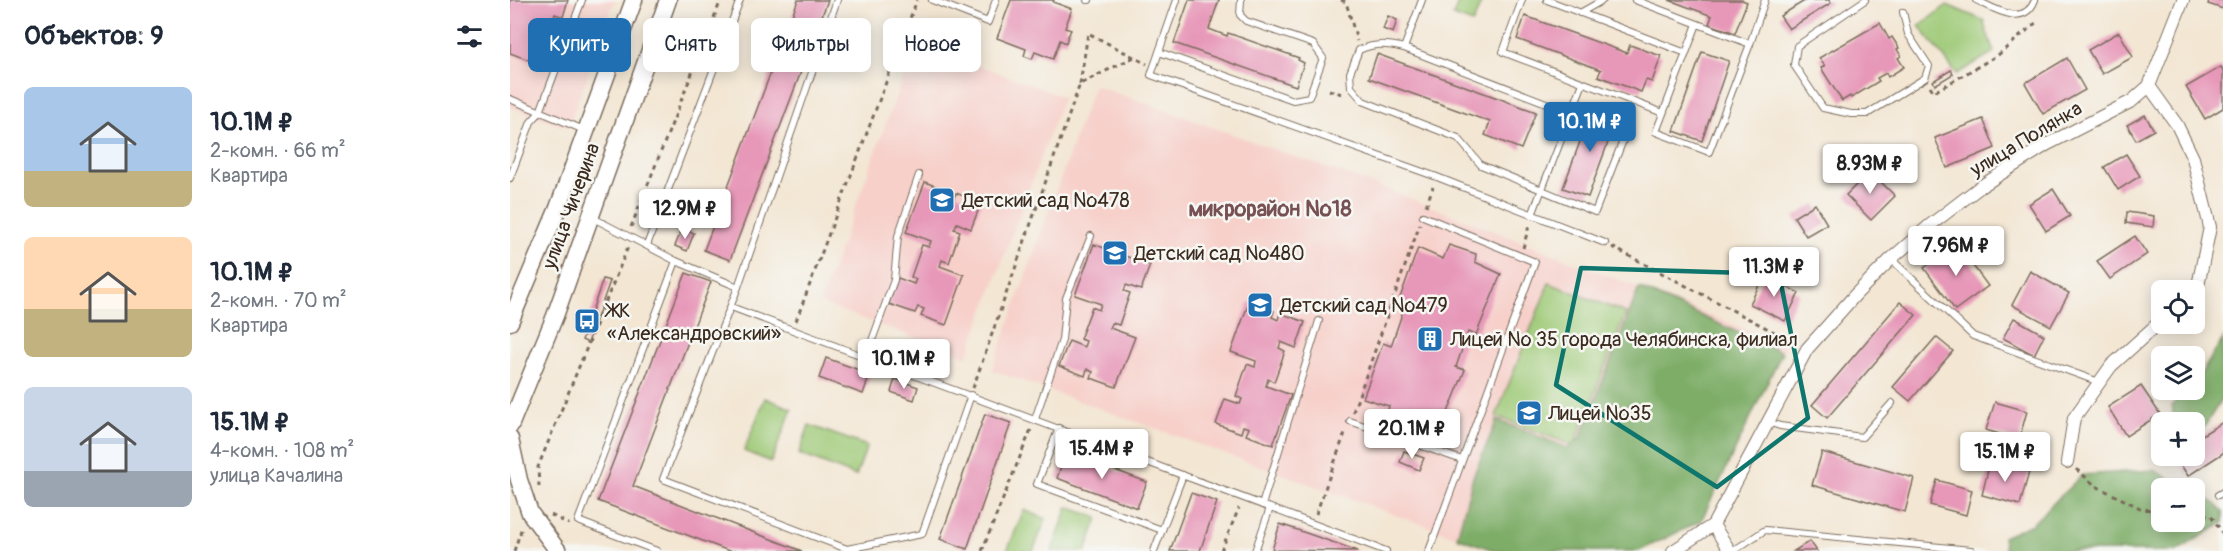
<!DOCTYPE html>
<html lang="ru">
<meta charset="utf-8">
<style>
:root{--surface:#fff;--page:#f6f6f7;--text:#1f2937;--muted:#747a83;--accent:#1f6fb2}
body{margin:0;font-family:Pangolin,sans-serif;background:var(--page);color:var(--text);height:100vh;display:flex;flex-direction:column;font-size:22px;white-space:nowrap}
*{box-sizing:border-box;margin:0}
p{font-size:20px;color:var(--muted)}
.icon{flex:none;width:33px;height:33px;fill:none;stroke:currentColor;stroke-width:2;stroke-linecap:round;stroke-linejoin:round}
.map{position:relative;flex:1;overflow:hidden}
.side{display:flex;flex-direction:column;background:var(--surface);width:510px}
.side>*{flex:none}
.guide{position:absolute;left:18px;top:18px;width:570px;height:54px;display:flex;gap:12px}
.controls{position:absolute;left:1641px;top:280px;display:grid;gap:12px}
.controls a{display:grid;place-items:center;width:54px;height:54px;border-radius:9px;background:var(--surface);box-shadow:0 3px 15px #0003;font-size:30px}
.price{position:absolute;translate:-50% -51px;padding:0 14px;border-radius:6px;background:#fff;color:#222;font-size:20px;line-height:39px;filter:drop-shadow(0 2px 3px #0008)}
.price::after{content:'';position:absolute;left:50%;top:36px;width:18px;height:14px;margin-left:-9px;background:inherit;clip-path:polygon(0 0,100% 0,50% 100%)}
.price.selected{background:var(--accent);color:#fff}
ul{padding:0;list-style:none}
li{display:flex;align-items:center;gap:18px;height:150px;padding:0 24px}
li span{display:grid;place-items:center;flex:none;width:168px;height:120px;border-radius:9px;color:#555}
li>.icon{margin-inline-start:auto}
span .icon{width:72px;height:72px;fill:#fffc;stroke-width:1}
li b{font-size:26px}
h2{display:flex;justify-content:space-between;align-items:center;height:72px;padding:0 24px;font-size:26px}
.chip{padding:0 21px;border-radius:9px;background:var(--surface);box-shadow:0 3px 15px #0003;font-size:21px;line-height:54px}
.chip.selected{background:var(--accent);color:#fff}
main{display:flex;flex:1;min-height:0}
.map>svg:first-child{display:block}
</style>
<main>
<section class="side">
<h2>Объектов: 9<svg class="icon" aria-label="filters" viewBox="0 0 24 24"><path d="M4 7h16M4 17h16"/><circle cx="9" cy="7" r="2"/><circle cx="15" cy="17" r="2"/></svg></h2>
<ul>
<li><span style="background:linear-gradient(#a9c7e8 70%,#c2b280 0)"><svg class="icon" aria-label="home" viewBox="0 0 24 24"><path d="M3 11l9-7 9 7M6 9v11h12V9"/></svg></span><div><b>10.1M ₽</b><p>2-комн. · 66 m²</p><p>Квартира</p></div></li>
<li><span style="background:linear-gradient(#ffd9b3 60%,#c2b280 0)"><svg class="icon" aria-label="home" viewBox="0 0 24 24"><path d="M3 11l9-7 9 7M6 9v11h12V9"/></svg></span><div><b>10.1M ₽</b><p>2-комн. · 70 m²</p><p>Квартира</p></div></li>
<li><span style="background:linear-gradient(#c9d6e8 70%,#9aa5b1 0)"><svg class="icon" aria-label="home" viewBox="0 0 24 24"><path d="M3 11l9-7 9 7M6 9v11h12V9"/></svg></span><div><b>15.1M ₽</b><p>4-комн. · 108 m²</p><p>улица Качалина</p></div></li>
</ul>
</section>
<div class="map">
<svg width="1713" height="551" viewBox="0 0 1713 551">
<rect width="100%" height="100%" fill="#f6f6f2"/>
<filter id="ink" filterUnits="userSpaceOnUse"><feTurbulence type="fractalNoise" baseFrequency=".0167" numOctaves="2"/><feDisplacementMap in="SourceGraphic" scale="12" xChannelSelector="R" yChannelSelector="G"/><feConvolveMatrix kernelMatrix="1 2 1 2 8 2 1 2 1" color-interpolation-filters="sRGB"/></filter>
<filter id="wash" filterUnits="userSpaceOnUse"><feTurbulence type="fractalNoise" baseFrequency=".008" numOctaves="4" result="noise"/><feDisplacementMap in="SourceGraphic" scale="24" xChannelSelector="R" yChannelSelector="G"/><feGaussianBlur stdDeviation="1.35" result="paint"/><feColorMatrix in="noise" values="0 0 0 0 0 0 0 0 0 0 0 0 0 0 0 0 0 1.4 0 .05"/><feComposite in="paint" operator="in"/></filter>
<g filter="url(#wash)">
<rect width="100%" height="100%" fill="#f3e6d3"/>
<g fill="#f7d0ca">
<polygon points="0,0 105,0 58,128 0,107"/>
<polygon points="406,42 553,97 457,357 310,303"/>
<polygon points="584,85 876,189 1276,345 1191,521 1129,551 986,551 482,370"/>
</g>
<g fill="#9dc976" stroke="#6c7a4a" stroke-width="1.5">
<polygon points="949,0 972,0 963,23 943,16"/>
<polygon points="1437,5 1475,21 1474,24 1484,52 1447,74 1409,26"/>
<polygon points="1039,283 1116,313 1064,446 986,416"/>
<polygon points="255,398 282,409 261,462 234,451"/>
<polygon points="299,425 357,446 346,476 289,454"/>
<polygon points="558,507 588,518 576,551 542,551"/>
<polygon points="514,510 536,519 523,551 497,551"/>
</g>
<g fill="#7ead67" stroke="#5c6c42" stroke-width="1.5">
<polygon points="1129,288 1272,352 1191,521 1129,551 986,551 947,537 963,477 987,420 1058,448 1070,439"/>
<polygon points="1713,339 1713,397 1693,429 1685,431 1684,423 1664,423 1662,405 1678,390 1684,390 1685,383"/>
<polygon points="1644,470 1679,489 1652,489 1652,522 1684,522 1685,492 1706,504 1713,512 1713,523 1667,551 1495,551 1493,537 1522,524 1572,475"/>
</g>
<g id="blocks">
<g fill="#e797b8">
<polygon points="0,0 58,0 53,17 45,14 27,63 0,53"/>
<polygon points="288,0 318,0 220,260 194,250"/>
<polygon points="501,0 544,0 543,2 562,9 555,28 561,30 558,36 556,43 550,40 543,59 525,52 522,59 514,56 516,49 487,38"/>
<polygon points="679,0 709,0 699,29 717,36 718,33 789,58 788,60 794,63 786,86 664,43"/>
<polygon points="1159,0 1232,0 1237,2 1225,33 1199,24 1202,16"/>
<polygon points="1296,0 1319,0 1321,3 1279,29 1270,16"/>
<polygon points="1699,0 1713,0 1713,9 1698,4"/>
<polygon points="878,16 887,20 883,33 873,29"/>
<polygon points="1015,16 1117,53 1120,45 1151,56 1142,82 1136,80 1131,92 1088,76 1091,70 1007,39"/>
<polygon points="1370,23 1379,39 1382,37 1389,48 1387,49 1391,56 1388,58 1394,67 1378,77 1376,73 1367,78 1369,81 1341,98 1340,96 1332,101 1311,68 1315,66 1309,58"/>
<polygon points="1609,32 1623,57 1592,74 1578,50"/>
<polygon points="1192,52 1219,61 1192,141 1164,131"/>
<polygon points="867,54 1026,112 1011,149 975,135 980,122 859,78"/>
<polygon points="1557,58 1575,90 1533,114 1515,83"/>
<polygon points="1711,67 1713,70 1713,108 1695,119 1676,87"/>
<polygon points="1441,70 1443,74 1425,85 1423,81"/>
<polygon points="1082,109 1107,118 1078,197 1053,188"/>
<polygon points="1635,115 1644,130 1626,140 1617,125"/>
<polygon points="1473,119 1485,148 1437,168 1425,138"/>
<polygon points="1616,154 1630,176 1608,190 1594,167"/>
<polygon points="1360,171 1385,196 1361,220 1336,195"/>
<polygon points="415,182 440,192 437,198 443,200 446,193 471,203 461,229 447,223 444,229 450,231 439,263 432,260 430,266 454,275 436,325 411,316 414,309 408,307 405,313 379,304 388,278 404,284 406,279 401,277 412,245 419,247 421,241 396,232"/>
<polygon points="1543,189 1560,216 1536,231 1519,204"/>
<polygon points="1305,204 1317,224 1296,236 1284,217"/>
<polygon points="1617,212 1644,216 1643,227 1616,223"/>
<polygon points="172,229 184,233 177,251 165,246"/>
<polygon points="1625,236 1637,254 1600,279 1587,261"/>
<polygon points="584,244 609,254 607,260 613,262 615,256 640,265 631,290 616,285 614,291 620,293 609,325 602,323 600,328 625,337 606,387 581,378 583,372 577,369 575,376 549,366 559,341 574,347 576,341 570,339 582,307 589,310 591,304 565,295"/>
<polygon points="1447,244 1478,286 1445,310 1414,268"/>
<polygon points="939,245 966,254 965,262 991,274 966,335 958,332 946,367 955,370 932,427 905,417 900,432 875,422 879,406 853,398 873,343 881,346 894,308 887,306 908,248 933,259"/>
<polygon points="1520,271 1559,293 1541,326 1502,305"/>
<polygon points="176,273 201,282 123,486 292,551 219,551 88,501"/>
<polygon points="1254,275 1289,293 1275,321 1240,304"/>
<polygon points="93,279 100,281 78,343 72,340"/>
<polygon points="739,302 764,311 762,317 768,320 770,313 795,322 786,348 771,342 769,348 775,351 764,382 758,379 756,386 781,395 763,445 736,435 739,428 733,426 731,433 706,424 715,399 730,404 732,399 726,396 737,364 745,367 746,361 721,352"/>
<polygon points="1390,302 1406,315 1317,418 1302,405"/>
<polygon points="1504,318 1534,335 1524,355 1493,338"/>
<polygon points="1426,337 1443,351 1400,401 1383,387"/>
<polygon points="316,358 360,374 353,394 309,378"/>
<polygon points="1652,363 1652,383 1642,369"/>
<polygon points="385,379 408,387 404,400 381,392"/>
<polygon points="1631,386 1650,414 1616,436 1598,407"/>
<polygon points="1485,402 1517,411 1509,440 1476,430"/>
<polygon points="475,414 501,423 457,549 430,539"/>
<polygon points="1713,422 1713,453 1678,476 1665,456 1684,456 1684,440"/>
<polygon points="894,451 914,458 909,470 890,462"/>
<polygon points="556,452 637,482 627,508 547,478"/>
<polygon points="1312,452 1404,478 1395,512 1302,485"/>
<polygon points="1480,462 1519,472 1510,505 1472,495"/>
<polygon points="1427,480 1462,490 1456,515 1420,505"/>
<polygon points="681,493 707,502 690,551 660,551"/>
<polygon points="770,524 848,551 762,550"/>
<polygon points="1300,541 1307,551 1284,551"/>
</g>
</g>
</g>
<g filter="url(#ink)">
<use href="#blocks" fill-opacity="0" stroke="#7b6c5d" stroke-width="1.5"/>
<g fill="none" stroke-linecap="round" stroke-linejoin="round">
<g stroke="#7b6c5d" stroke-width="8">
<g id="lane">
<polyline points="327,0 228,287 153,479 337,549 412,534 461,395"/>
<polyline points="422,0 478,22 486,0"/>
<polyline points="577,0 579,0"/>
<polyline points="667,0 641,75 927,177 1095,243"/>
<polyline points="1012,0 993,52 1153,113"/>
<polyline points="1037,0 1176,53"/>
<polyline points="1125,0 1240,44"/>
<polyline points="1355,0 1287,46 1284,65 1313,108 1341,114 1357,114 1415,78 1419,66 1398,34 1393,12"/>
<path d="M1466,0c19,9 48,28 59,0"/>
<polyline points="1070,13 1093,0"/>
<polyline points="1187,24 1146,132 1199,152 1240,44 1255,0"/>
<polyline points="894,48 912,0"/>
<polyline points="649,52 783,100 799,97 813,58 803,44 736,21 730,15 731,0"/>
<polyline points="0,99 74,130"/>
<path d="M1062,113l-168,-65c-17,-4 -29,-5 -45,2l-9,23 1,14 12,14 95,37 23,27 114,47 32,-82"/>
<polyline points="0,178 21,122 30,112 72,0"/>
<polyline points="1022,215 1073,83"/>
<polyline points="913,216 1025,262 919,551"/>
<polyline points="83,218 166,261 228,287"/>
<polyline points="137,245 230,0"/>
<polyline points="1381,259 1463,336 1589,382"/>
<polyline points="221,307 876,551"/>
<polyline points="356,357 384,280 388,236 409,175"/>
<polyline points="525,419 552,340 556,298 581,236"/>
<polyline points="840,421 952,460"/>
<polyline points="1258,422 1270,426 1352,437 1382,403"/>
<polyline points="549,428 527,484 652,530"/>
<polyline points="1708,495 1713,492"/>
<polyline points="752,505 809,321"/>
<polyline points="147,551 68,521 166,261"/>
<polyline points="644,551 673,475"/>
<polyline points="745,551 760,508"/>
<polyline points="1223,551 1255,530 1461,550"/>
</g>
</g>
<g stroke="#7b6c5d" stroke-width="14">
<g id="street">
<polyline points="1639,86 1667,125 1683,158 1700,227 1688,286 1683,291"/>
<polyline points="1557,462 1564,418 1601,366 1652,320"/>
<polyline points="1203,525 1220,551"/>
<polyline points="1163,551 1203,525 1297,349 1346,294 1381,259 1419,226 1470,187 1536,145 1622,101 1639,86 1673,0"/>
</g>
</g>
<g stroke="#7b6c5d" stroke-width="19">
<g id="secondary">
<polyline points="0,322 48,208 124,0"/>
<polyline points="0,426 45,316 158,0"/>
<polyline points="0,439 9,480 20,513 48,551"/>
</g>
</g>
<g stroke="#7b6c5d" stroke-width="3" stroke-dasharray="4.5 4.5" stroke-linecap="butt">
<polyline points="831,0 836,2 847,41"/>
<polyline points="570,84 578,33 637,64"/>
<polyline points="1420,86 1424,92 1488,55 1528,21"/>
<polyline points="819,90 835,95"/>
<polyline points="916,206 923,187"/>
<polyline points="121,227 211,0"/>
<polyline points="1102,247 1285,343"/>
<polyline points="1013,248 1020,222"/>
<polyline points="286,321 407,0"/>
<polyline points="463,388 570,84 624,57"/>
<polyline points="843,412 910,224"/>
<polyline points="1566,469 1586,486 1632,509 1652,511"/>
<polyline points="29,487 28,467 118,247"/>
<polyline points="806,514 836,430"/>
<polyline points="1684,514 1701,515 1713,534"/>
<polyline points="41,515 59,524"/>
<polyline points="4,551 12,527"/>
<polyline points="472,551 522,427"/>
<polyline points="711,551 729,508"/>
</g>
<use href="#lane" stroke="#fff" stroke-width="6"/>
<use href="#street" stroke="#fff" stroke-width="12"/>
<use href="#secondary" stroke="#fff" stroke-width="16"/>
</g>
</g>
<path fill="none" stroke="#0f766e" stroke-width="4.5" stroke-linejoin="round" d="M1071,268l198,6 29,144 -91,69 -161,-102z"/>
<defs>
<g id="school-square" transform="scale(1.35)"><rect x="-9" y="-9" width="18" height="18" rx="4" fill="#1f6fb2" stroke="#f6f6f2"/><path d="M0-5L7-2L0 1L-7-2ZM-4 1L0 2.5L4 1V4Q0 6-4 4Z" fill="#fff"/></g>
<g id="bus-square" transform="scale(1.35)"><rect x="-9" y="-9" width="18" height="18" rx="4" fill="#1f6fb2" stroke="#f6f6f2"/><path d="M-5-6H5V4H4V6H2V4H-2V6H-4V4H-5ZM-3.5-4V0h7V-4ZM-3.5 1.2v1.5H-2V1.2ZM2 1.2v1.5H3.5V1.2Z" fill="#fff"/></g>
<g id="building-square" transform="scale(1.35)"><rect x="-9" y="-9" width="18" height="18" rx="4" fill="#1f6fb2" stroke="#f6f6f2"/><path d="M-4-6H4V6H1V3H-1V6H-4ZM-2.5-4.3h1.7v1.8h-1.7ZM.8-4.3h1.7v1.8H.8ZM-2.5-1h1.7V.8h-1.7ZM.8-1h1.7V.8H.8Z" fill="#fff"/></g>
</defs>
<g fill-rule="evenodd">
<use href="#school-square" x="432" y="200"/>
<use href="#school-square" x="605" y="253"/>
<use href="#school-square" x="750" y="305"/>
<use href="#bus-square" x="77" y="321"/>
<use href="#building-square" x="920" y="339"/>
<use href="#school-square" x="1019" y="413"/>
</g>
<g text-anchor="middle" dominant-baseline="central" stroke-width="5" stroke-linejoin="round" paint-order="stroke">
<g font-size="20" fill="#3b2a1e" stroke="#f6f6f2">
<text transform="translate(1516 139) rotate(-31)">улица Полянка</text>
<text transform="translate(61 206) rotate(-70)">улица Чичерина</text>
</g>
<g font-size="20" fill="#3b2a1e" stroke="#f6f6f2" text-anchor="start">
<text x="452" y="200">Детский сад №478</text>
<text x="624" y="253">Детский сад №480</text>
<text x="770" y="305">Детский сад №479</text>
<text x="97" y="310">ЖК<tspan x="97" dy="23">«Александровский»</tspan></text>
<text x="940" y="339">Лицей № 35 города Челябинска, филиал</text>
<text x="1038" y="413">Лицей №35</text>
</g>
<g font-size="22" font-weight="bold" fill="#775054" stroke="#f6f6f2">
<text x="760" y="209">микрорайон №18</text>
</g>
</g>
</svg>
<div class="controls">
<a><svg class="icon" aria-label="locate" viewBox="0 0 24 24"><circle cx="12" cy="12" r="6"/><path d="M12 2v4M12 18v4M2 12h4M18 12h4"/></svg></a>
<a><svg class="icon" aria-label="layers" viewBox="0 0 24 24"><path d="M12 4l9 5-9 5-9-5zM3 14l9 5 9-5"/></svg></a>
<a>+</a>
<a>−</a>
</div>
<b class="price selected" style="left:1080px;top:153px">10.1M ₽</b>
<b class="price" style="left:1360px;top:195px">8.93M ₽</b>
<b class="price" style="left:175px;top:240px">12.9M ₽</b>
<b class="price" style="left:1446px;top:277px">7.96M ₽</b>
<b class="price" style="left:1264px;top:298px">11.3M ₽</b>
<b class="price" style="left:394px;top:390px">10.1M ₽</b>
<b class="price" style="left:902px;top:460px">20.1M ₽</b>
<b class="price" style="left:592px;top:480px">15.4M ₽</b>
<b class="price" style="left:1495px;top:483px">15.1M ₽</b>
<div class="guide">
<a class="chip selected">Купить</a>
<a class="chip">Снять</a>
<a class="chip">Фильтры</a>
<a class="chip">Новое</a>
</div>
</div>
</main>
